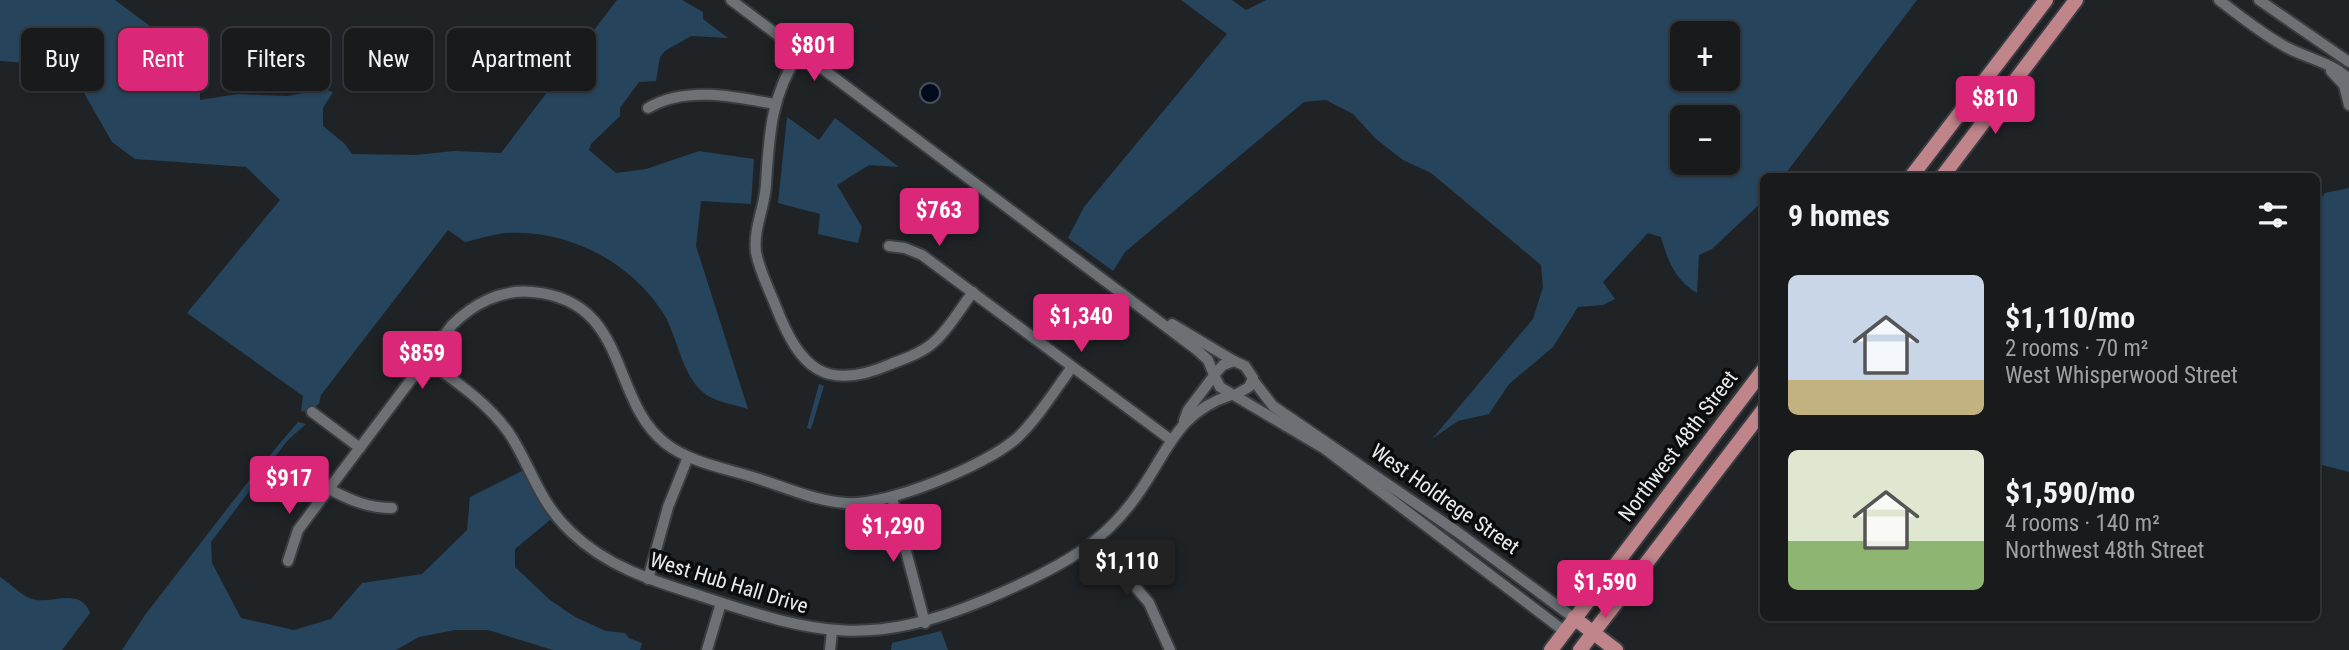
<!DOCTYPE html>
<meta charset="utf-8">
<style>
:root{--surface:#181a1c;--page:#252729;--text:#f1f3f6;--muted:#9fa1a3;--line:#36383b;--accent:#db2777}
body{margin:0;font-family:"Roboto Condensed",sans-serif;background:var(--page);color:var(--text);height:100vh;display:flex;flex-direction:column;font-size:26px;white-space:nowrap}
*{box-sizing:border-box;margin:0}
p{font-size:23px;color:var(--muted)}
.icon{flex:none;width:38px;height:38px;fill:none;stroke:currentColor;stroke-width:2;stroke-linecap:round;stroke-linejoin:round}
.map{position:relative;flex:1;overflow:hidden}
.panel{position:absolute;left:1760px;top:173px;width:560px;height:448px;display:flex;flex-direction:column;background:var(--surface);border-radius:10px;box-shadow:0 2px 5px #0004,0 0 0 2px var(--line)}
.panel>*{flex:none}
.hud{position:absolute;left:21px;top:28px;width:665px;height:63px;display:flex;gap:14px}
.controls{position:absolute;left:1670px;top:21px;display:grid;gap:14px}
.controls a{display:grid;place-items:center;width:70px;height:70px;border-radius:10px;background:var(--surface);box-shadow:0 2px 5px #0004,0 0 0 2px var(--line);font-size:35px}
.price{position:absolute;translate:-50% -60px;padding:0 16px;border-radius:7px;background:var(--accent);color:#fff;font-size:23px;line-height:46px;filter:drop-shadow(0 2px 4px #0008)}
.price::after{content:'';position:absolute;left:50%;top:42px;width:21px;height:16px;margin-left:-10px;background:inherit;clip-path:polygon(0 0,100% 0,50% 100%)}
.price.selected{background:#222;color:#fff}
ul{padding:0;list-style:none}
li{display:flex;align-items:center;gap:21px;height:175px;padding:0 28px}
li span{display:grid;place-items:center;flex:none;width:196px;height:140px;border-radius:10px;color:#555}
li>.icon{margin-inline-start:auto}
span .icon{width:84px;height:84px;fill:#fffc;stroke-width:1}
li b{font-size:30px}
h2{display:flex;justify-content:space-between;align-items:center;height:84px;padding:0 28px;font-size:30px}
.chip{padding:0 24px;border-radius:10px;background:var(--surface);box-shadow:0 2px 5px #0004,0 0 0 2px var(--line);font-size:24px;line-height:63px}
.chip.selected{background:var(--accent);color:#fff}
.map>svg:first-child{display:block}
</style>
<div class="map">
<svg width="2349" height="650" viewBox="0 0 2349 650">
<rect width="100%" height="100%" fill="#202326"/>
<g fill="#26445c" fill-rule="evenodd">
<path d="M0,0h115l79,59 6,15v26l38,-6 49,2 37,-7 9,3 -10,16v18l22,18 7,10 64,1 38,-4 47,2 116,-153h65l21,12v7l25,19 -37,-2 -26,15 -5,6 -4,24 -17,1 -19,26v8l-29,28 -2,6 27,23 30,-4 53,-18 55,8 -3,45 -50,-3 -5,45 52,163c-12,-4 -30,-7 -40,-13 -26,-17 -29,-55 -43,-80 -32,-53 -96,-87 -158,-83 -14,1 -28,6 -42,9l-17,-12 -127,165 -2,9 -11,8 -7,-1 2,-15 -116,-83 93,-113 -34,-33 -111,-8 -23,-17 -37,-65 -16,-12 -59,-4z"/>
<path d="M1181,0h51l14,10 20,-10h651l-134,177h-19v23l-52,49 -13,6 -2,38c-22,-13 -29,-32 -36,-56l-13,-4 -45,49 12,17 -12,6 -25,2 -25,40 -44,37 -20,30 -31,7 -26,18 101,-120 10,-32 -2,-22 -110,-92 -28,-13 -27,-21 -23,-25 -27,-14 -22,2 -179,150 -12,19 -45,-33 16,-31 143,-173zM1682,33h45v46h-45zM1682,117h45v46h-45z"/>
<polygon points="787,117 819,140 835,118 899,167 869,165 837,185 862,227 858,243 818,234 820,214 778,203"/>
<polygon points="2349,188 2349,472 2322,465 2317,456 2317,204 2325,193"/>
<polygon points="819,384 824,386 811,429 807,428"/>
<polygon points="298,422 306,424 287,441 211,542 212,563 241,618 294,630 331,619 362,583 422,574 467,530 470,497 526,469 556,515 515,549 515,567 550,600 575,617 606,631 625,633 629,638 642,643 640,650 553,650 488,630 455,630 419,637 396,650 122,650 145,615 254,474"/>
<path d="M0,577c10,6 20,18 32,22 20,6 48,-13 58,14l-28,37h-62z"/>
<polygon points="941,631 948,650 891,650 892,643"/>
</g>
<circle fill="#000b1d" stroke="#464e5b" stroke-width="2" cx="930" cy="93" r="10"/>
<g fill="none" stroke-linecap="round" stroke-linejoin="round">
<g stroke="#3a3d40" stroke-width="14">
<g id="minor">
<polyline points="731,0 1197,350 1208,360 1214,375"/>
<path d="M2219,0c22,17 43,34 67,47 20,11 47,16 63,32"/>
<polyline points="2259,0 2349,62"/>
<path d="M800,52c-29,42 -31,83 -34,132 -1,23 -13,45 -10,68 3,18 13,37 20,55 24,61 49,86 115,57 15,-6 31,-11 43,-22 15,-13 26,-33 39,-50"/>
<polyline points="2331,71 2344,85 2349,105"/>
<path d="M648,108c36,-22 86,-12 126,-4"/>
<polyline points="889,246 905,248 922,255 1171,440"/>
<polyline points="1172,324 1234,361"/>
<path d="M426,360c30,22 61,42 83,73 23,35 28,66 61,98 37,36 83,50 131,65 117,39 168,52 286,3 32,-14 64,-28 94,-48 23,-16 43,-36 59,-60 29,-42 38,-79 91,-96"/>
<polyline points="1253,380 1273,406 1456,531 1574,618"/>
<polyline points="1235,395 1249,387 1253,378 1245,366 1234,361 1223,365 1214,375 1220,387 1325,449 1564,631"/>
<polyline points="312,412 360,448"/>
<polyline points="1184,421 1188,410 1213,377"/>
<path d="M329,489c21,11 39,19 63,19"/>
<polyline points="892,498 925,623"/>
<polyline points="1096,540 1149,603 1170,650"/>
<path d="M288,561l10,-31 154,-205c21,-21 49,-36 80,-33 98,8 77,107 133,151 25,20 64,26 94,36 28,9 57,22 87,24 41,3 139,-37 171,-65 21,-20 38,-48 55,-71"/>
<polyline points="648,579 668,507 688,457"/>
<polyline points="707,650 721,603"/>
<polyline points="830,650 832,631"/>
</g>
</g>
<g stroke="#3a3d40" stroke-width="18">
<g id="major">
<polyline points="1911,177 2046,0"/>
<polyline points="1942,177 2076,0"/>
<polyline points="1574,618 1616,650"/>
<polyline points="1551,650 1764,369"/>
<polyline points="1580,650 1764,409"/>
</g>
</g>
<use href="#minor" stroke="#6d7175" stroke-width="10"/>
<use href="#major" stroke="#c0858b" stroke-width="14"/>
</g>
<g text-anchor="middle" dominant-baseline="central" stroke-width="7" stroke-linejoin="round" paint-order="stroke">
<g font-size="21" fill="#e9ebed" stroke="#0b0c0d">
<text transform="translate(1678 446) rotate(-53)">Northwest 48th Street</text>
<text transform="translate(1445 499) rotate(35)">West Holdrege Street</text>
<text transform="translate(729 583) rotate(17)">West Hub Hall Drive</text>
</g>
</g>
</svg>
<div class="controls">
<a>+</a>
<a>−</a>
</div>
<b class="price" style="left:814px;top:83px">$801</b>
<b class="price" style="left:1995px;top:136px">$810</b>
<b class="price" style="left:939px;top:248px">$763</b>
<b class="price" style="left:1081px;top:354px">$1,340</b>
<b class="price" style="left:422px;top:391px">$859</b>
<b class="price" style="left:289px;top:516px">$917</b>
<b class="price" style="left:893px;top:564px">$1,290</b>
<b class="price selected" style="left:1127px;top:599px">$1,110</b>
<b class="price" style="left:1605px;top:620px">$1,590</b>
<div class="hud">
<a class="chip">Buy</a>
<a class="chip selected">Rent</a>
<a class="chip">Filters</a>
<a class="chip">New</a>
<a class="chip">Apartment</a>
</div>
<section class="panel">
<h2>9 homes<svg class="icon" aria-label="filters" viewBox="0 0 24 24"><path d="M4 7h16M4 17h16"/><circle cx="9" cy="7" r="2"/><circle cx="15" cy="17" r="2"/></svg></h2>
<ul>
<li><span style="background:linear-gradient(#c9d6e8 75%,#c2b280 0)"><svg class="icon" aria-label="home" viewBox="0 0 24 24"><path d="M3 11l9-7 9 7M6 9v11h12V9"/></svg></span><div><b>$1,110/mo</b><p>2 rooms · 70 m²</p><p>West Whisperwood Street</p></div></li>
<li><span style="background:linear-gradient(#dfe7d0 65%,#8fb573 0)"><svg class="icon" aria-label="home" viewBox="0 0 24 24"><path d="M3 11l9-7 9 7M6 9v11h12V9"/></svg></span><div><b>$1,590/mo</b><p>4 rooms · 140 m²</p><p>Northwest 48th Street</p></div></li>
</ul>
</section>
</div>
